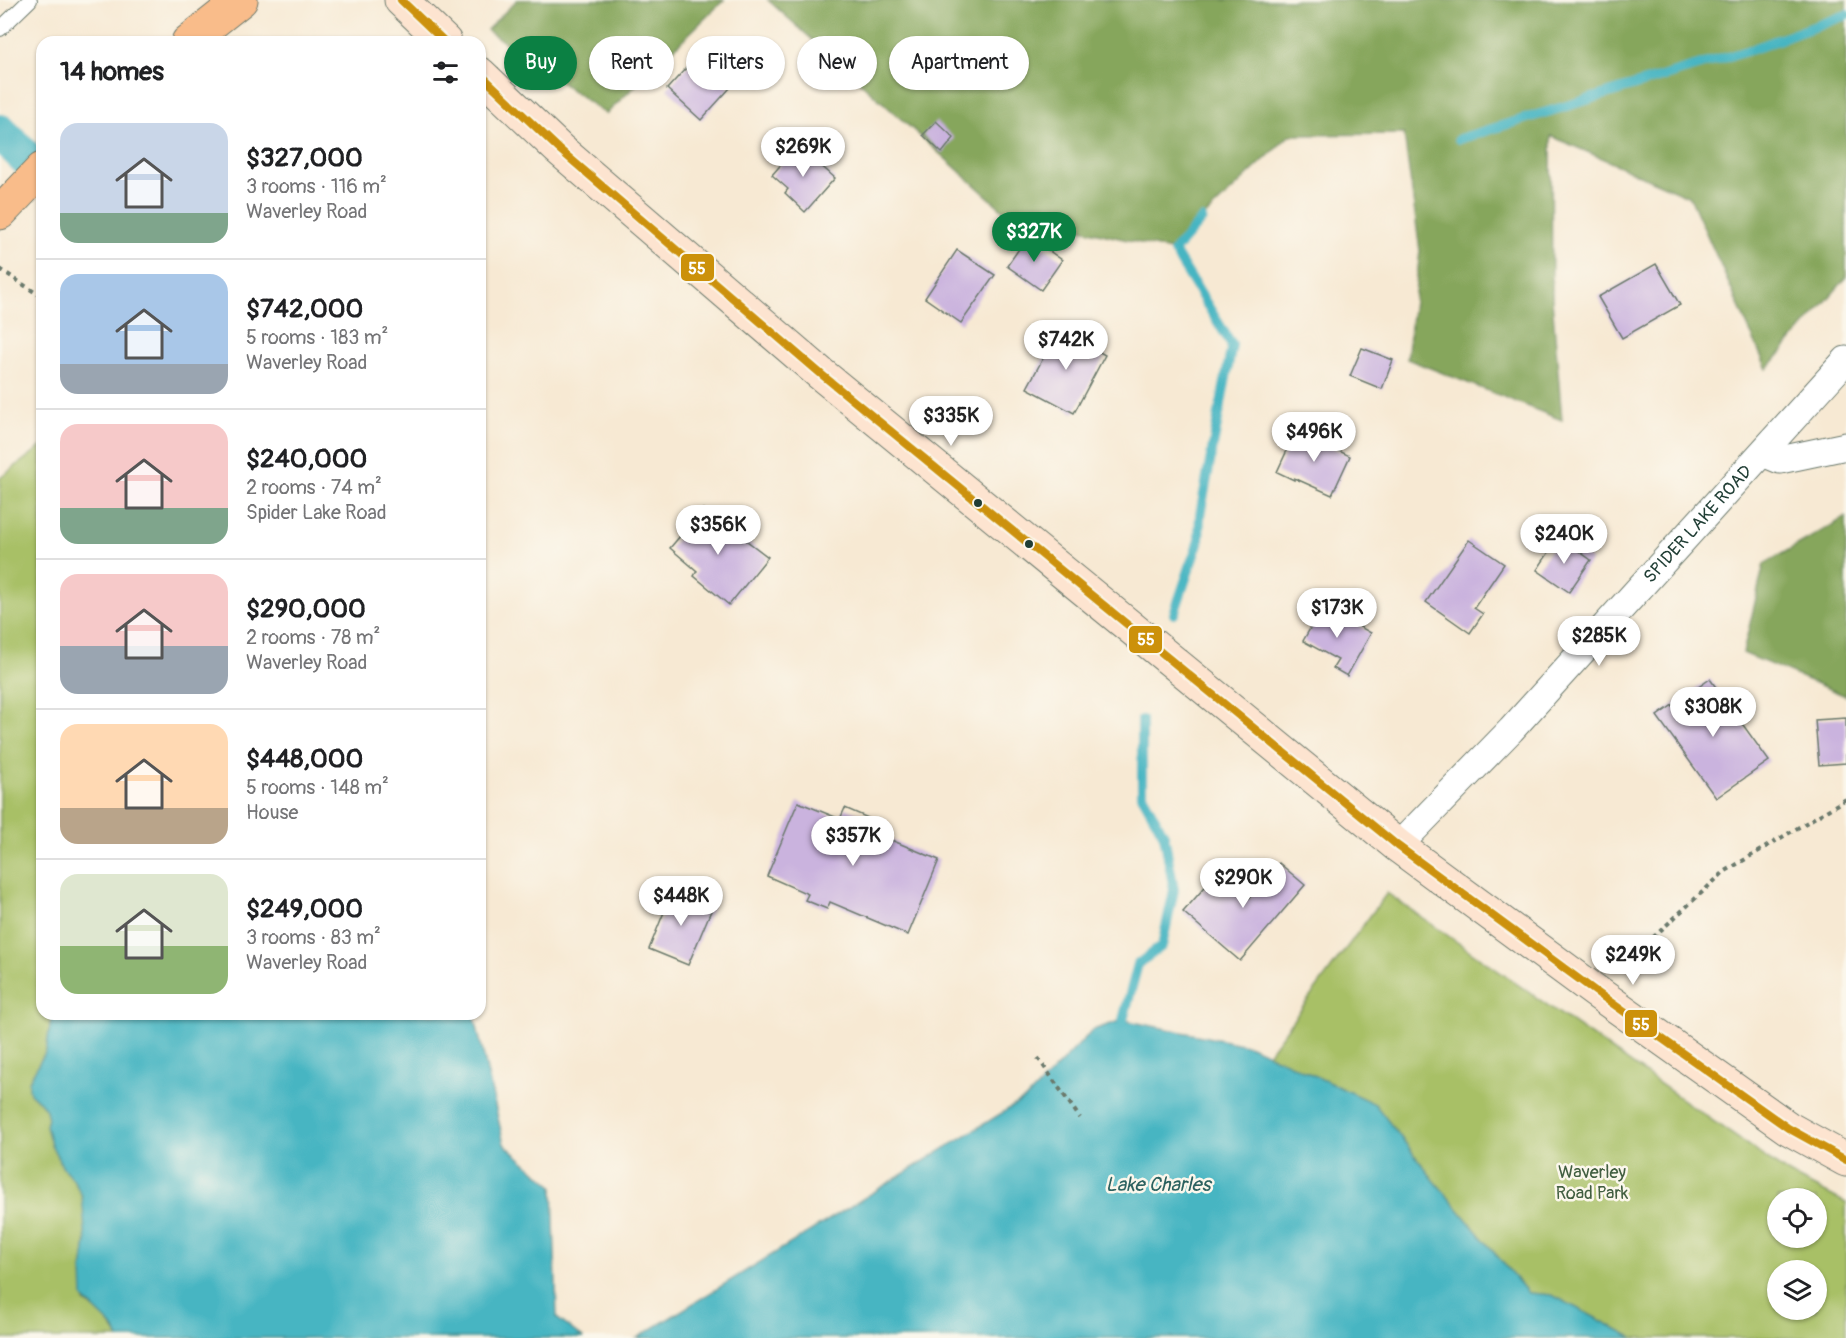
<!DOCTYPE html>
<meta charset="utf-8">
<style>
:root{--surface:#fff;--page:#f6f6f6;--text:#202124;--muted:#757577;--line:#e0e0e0;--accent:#0b8043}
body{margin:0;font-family:Pangolin,sans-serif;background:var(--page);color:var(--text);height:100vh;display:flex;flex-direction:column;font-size:22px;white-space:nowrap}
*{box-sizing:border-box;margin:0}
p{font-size:20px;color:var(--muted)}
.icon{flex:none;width:33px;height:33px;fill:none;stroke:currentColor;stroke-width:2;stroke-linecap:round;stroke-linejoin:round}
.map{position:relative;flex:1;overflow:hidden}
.details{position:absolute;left:36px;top:36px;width:450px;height:984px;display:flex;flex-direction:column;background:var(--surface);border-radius:18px;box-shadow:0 2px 4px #0004}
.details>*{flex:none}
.top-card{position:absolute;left:504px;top:36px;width:570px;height:54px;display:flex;gap:12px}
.tools{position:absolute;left:1767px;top:1188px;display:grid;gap:12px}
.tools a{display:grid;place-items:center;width:60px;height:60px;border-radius:50%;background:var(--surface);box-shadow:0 2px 4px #0004;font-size:30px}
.price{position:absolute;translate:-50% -51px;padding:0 14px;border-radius:21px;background:#fff;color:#222;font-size:20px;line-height:39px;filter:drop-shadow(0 2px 3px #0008)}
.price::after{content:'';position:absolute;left:50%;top:36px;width:18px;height:14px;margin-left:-9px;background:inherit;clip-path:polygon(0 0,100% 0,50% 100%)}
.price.current{background:var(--accent);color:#fff}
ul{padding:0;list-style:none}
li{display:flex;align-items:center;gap:18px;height:150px;padding:0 24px}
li+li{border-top:2px solid var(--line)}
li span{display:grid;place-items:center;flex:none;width:168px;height:120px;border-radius:18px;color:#555}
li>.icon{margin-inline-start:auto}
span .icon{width:72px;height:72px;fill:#fffc;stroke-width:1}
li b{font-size:26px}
h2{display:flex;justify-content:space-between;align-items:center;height:72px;padding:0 24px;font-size:26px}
.pill{padding:0 21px;border-radius:27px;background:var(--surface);box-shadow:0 2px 4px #0004;font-size:21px;line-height:54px}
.pill.current{background:var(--accent);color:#fff}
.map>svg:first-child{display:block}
</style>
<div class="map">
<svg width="1846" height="1338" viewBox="0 0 1846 1338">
<rect width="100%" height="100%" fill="#fbf7ec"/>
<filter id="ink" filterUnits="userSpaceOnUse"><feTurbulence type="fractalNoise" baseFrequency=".0167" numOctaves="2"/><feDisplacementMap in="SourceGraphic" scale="12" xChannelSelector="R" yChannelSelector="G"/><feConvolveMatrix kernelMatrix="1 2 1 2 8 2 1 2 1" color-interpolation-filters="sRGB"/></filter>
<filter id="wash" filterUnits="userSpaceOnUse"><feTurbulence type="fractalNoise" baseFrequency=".008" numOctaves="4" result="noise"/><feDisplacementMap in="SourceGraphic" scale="24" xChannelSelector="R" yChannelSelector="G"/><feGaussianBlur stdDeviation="1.35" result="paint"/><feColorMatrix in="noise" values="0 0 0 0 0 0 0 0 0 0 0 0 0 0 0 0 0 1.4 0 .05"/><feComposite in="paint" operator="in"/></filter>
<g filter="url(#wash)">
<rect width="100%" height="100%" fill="#f7e9d3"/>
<g fill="#a8c066" stroke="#647e4d" stroke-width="1.5" fill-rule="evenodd">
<path d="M42,446v568h10l-6,37 -17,30 4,15 8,7 5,7 2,8 -2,8 5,18 12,24 10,11 9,17 4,29 -1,29 -3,16 3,32c14,9 26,21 34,36h-119v-860z"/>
<path d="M1387,893l402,281 57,29v135h-212l-82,-43 -24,-2 -95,-114 -58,-75 -107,-50zM1778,1198h38v40h-38zM1778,1270h38v40h-38z"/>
</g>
<g fill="#86a65b" stroke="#527248" stroke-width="1.5">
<polygon points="517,0 724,0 606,114 487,30"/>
<polygon points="768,0 1846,0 1846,278 1767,369 1690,197 1551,136 1552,299 1562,420 1407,359 1420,251 1404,134 1290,135 1182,238 1174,251 1004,211"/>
<polygon points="1846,517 1846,696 1743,653 1764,564"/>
</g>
<g fill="#47b5c2" stroke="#33797b" stroke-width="1.5">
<polygon points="52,1014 474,1014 504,1144 553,1186 557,1318 583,1338 119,1338 114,1328 83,1298 82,1270 86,1242 82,1196 73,1179 63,1168 51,1144 46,1126 48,1118 46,1110 41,1103 30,1093 29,1088 29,1081 46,1051"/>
<polygon points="1123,1020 1251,1046 1375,1104 1433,1179 1528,1293 1552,1295 1634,1338 637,1338 1028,1097 1093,1030"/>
</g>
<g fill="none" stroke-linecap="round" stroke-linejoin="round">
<g stroke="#47b5c2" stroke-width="10">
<polyline points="1459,139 1753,49 1846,15"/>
<polyline points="1174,614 1199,540 1200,515 1232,345 1174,251 1202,219"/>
<polyline points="1123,1020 1138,964 1162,946 1174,890 1164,835 1142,795 1142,720"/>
</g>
<polyline stroke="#47b5c2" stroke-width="36" points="0,132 42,174"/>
</g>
<g id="blocks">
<g fill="#cab3de">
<polygon points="696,57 730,88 701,120 667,89"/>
<polygon points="936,121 954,138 942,153 923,135"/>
<polygon points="798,145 835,178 805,212 785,193 788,189 772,175"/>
<polygon points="1028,236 1062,260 1041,290 1007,266"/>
<polygon points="957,250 995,275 961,323 925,298"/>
<polygon points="1656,264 1680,305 1622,338 1598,297"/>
<polygon points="1059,329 1105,355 1074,413 1027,388"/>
<polygon points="1362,348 1393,360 1382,389 1350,376"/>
<polygon points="1296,431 1350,456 1332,495 1294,478 1294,480 1277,472"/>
<polygon points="703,509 742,541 743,538 768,557 729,605 694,576 697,571 670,548"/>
<polygon points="1559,537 1591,560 1569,592 1537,570"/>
<polygon points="1469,540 1504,564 1474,608 1483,614 1470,633 1426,602"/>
<polygon points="1323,606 1371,633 1347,676 1333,668 1338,660 1303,641"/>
<polygon points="1710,679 1769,761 1716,798 1657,716"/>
<polygon points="1846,718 1846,763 1819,765 1815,720"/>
<polygon points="798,802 840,819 845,808 889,827 884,837 939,860 908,935 830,902 827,909 805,900 808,894 767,876"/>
<polygon points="1279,863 1305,885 1240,961 1183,912 1218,872 1249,898"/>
<polygon points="673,890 713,906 688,965 649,949"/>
</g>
</g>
</g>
<g filter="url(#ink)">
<use href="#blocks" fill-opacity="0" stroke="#6b796c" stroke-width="1.5"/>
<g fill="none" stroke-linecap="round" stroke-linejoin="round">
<g stroke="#6b796c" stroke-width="16">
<polyline id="lane" points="0,29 30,0"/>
</g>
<g stroke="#6b796c" stroke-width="29">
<g id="street">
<polyline points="1763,453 1780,460 1846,446"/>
<path id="s1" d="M1398,846l113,-116 335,-370"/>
</g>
</g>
<g stroke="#6b796c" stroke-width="35">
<g id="secondary">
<polyline points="401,0 445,42"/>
<polyline points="480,74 559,149 821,374 1398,846 1595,991 1788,1128 1846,1160"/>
</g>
</g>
<g stroke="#6b796c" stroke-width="35">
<g id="highway">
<polyline points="188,42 241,0"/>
<polyline points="0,213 42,169"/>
</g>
</g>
<g stroke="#6b796c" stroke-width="4" stroke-dasharray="4.5 4.5" stroke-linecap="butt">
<polyline points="0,269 42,297"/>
<polyline points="1620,968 1724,872 1846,799"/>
<polyline points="1038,1058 1080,1118"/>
</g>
<use href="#lane" stroke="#fff" stroke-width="14"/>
<use href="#street" stroke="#fff" stroke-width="27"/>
<use href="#secondary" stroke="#fde4d0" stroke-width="33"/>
<use href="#highway" stroke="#f9bc8a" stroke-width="33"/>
<g stroke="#fbf7ec" stroke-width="12">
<g id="bus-1">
<polyline points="401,0 445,42"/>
<polyline points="480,74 559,149 821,374 1398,846 1595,991 1788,1128 1846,1160"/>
</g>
</g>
<use href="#bus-1" stroke="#cc910a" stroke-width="8"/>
</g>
</g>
<g fill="#1f3d34" stroke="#fbf7ec" stroke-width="2">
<circle cx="978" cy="503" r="5"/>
<circle cx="1029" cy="544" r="5"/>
</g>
<g text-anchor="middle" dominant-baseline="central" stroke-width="5" stroke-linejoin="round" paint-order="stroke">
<g font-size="18" fill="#1f3d34" stroke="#fbf7ec">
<text stroke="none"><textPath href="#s1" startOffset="440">SPIDER LAKE ROAD</textPath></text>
</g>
<g font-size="18" fill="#415e40" stroke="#fbf7ec">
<text x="1592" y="1172">Waverley<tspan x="1592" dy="21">Road Park</tspan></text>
</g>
<g font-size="20" font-style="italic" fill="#2b615f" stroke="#fbf7ec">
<text x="1158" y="1184">Lake Charles</text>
</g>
</g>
<g stroke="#fbf7ec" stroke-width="2">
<rect x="680" y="253" width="35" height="29" rx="6" fill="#cc910a"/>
<rect x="1128" y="625" width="35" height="29" rx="6" fill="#cc910a"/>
<rect x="1624" y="1009" width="34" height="29" rx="6" fill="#cc910a"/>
</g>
<g font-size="16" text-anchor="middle" font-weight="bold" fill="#fff">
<text x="697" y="274">55</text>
<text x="1146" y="645">55</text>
<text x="1641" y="1030">55</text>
</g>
</svg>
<div class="tools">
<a><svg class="icon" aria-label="locate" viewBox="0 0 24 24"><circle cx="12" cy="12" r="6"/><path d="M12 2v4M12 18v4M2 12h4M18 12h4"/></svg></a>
<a><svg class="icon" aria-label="layers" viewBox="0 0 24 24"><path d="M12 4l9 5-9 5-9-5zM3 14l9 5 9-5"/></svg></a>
</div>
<b class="price" style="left:803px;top:178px">$269K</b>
<b class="price current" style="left:1034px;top:263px">$327K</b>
<b class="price" style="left:1066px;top:371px">$742K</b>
<b class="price" style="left:951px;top:447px">$335K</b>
<b class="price" style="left:1314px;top:463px">$496K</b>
<b class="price" style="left:718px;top:556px">$356K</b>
<b class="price" style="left:1564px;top:565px">$240K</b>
<b class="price" style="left:1337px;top:639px">$173K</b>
<b class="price" style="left:1599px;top:667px">$285K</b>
<b class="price" style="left:1713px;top:738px">$308K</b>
<b class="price" style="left:853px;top:867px">$357K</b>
<b class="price" style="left:1243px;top:909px">$290K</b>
<b class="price" style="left:681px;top:927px">$448K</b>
<b class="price" style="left:1633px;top:986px">$249K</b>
<div class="top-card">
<a class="pill current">Buy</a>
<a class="pill">Rent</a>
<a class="pill">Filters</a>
<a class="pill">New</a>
<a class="pill">Apartment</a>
</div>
<section class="details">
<h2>14 homes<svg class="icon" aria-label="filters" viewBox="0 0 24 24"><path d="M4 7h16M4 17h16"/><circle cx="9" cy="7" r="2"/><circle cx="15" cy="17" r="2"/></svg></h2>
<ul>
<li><span style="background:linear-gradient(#c9d6e8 75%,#7fa58c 0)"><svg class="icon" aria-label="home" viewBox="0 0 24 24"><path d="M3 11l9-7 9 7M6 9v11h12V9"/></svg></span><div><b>$327,000</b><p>3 rooms · 116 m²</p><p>Waverley Road</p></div></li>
<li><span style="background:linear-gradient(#a9c7e8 75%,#9aa5b1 0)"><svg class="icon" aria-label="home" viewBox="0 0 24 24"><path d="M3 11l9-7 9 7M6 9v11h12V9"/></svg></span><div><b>$742,000</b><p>5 rooms · 183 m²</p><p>Waverley Road</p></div></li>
<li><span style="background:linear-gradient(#f6c9c9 70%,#7fa58c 0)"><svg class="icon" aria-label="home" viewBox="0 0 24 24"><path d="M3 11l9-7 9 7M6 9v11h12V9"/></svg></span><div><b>$240,000</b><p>2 rooms · 74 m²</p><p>Spider Lake Road</p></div></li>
<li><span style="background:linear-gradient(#f6c9c9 60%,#9aa5b1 0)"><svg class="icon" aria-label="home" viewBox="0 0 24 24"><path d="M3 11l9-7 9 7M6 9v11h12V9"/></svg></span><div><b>$290,000</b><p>2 rooms · 78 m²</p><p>Waverley Road</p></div></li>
<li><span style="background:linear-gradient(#ffd9b3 70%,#b9a48a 0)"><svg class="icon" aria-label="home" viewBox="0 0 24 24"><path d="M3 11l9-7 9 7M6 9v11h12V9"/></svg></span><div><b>$448,000</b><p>5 rooms · 148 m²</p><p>House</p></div></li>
<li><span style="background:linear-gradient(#dfe7d0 60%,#8fb573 0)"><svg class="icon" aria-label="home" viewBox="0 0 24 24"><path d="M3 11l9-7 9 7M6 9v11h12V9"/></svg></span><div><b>$249,000</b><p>3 rooms · 83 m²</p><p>Waverley Road</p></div></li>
</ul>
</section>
</div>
